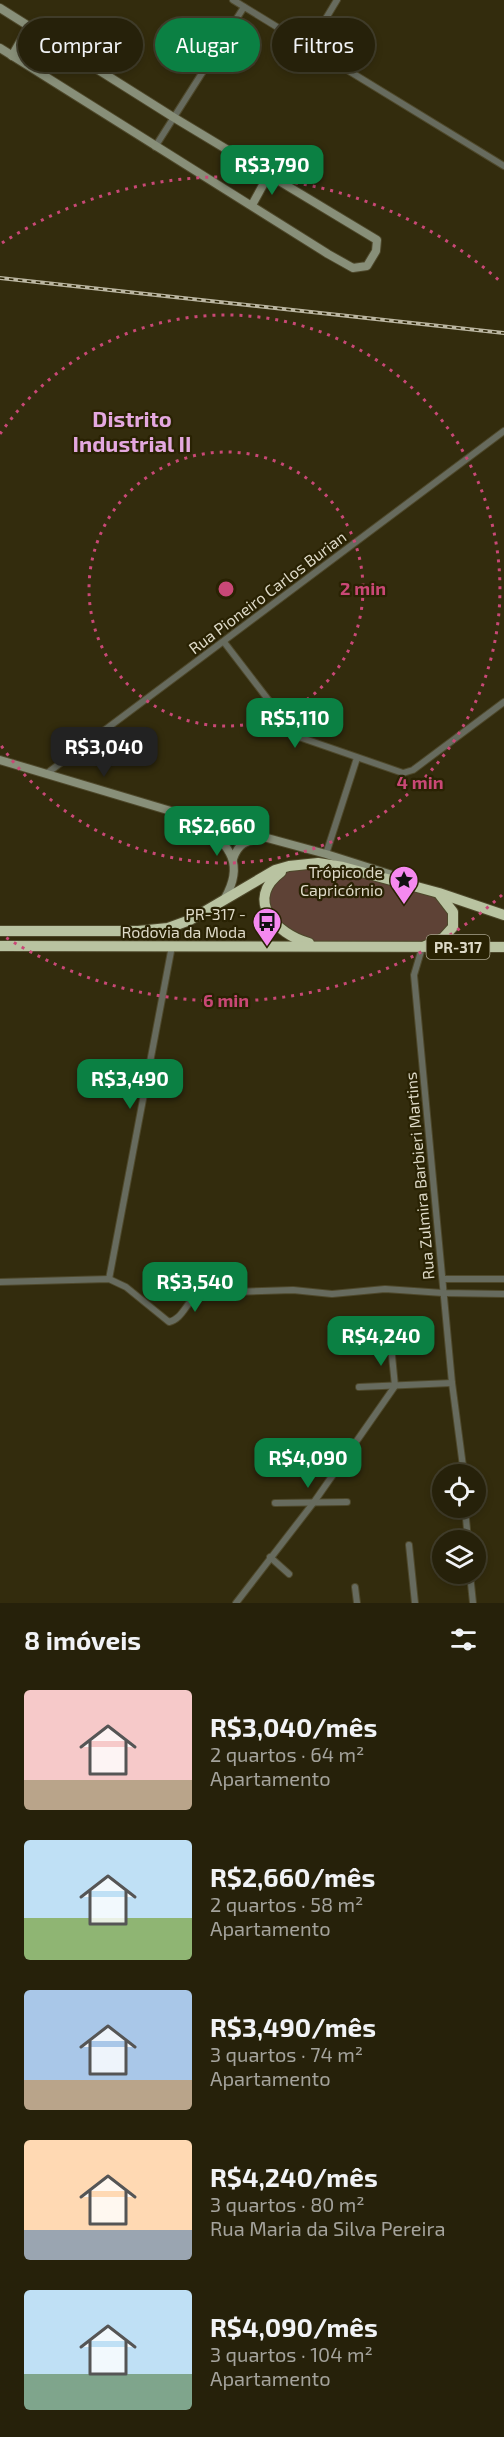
<!DOCTYPE html>
<html lang="pt">
<meta charset="utf-8">
<style>
:root{--surface:#26210a;--page:#322e18;--text:#f1f3f6;--muted:#a4a39c;--line:#423e2b;--accent:#0b8043}
body{margin:0;font-family:"Exo 2",sans-serif;background:var(--page);color:var(--text);height:100vh;display:flex;flex-direction:column;font-size:22px;white-space:nowrap}
*{box-sizing:border-box;margin:0}
p{font-size:20px;color:var(--muted)}
.icon{flex:none;width:33px;height:33px;fill:none;stroke:currentColor;stroke-width:2;stroke-linecap:round;stroke-linejoin:round}
.map{position:relative;height:1603px;overflow:hidden}
.drawer{display:flex;flex-direction:column;background:var(--surface);flex:1}
.drawer>*{flex:none}
.banner{position:absolute;left:18px;top:18px;width:468px;height:54px;display:flex;gap:12px}
.fabs{position:absolute;left:432px;top:1464px;display:grid;gap:12px}
.fabs a{display:grid;place-items:center;width:54px;height:54px;border-radius:50%;background:var(--surface);box-shadow:0 3px 9px #0003,0 0 0 2px var(--line);font-size:30px}
.price{position:absolute;translate:-50% -51px;padding:0 14px;border-radius:12px;background:var(--accent);color:#fff;font-size:20px;line-height:39px;filter:drop-shadow(0 2px 3px #0008)}
.price::after{content:'';position:absolute;left:50%;top:36px;width:18px;height:14px;margin-left:-9px;background:inherit;clip-path:polygon(0 0,100% 0,50% 100%)}
.price.active{background:#222;color:#fff}
ul{padding:0;list-style:none}
li{display:flex;align-items:center;gap:18px;height:150px;padding:0 24px}
li span{display:grid;place-items:center;flex:none;width:168px;height:120px;border-radius:6px;color:#555}
li>.icon{margin-inline-start:auto}
span .icon{width:72px;height:72px;fill:#fffc;stroke-width:1}
li b{font-size:26px}
h2{display:flex;justify-content:space-between;align-items:center;height:72px;padding:0 24px;font-size:26px}
.tag{padding:0 21px;border-radius:27px;background:var(--surface);box-shadow:0 3px 9px #0003,0 0 0 2px var(--line);font-size:21px;line-height:54px}
.tag.active{background:var(--accent);color:#fff}
.map>svg:first-child{display:block}
</style>
<div class="map">
<svg width="504" height="1603" viewBox="0 0 504 1603">
<rect width="100%" height="100%" fill="#332c0d"/>
<polygon fill="#5e4236" points="318,863 439,893 453,920 433,942 320,946 275,924 265,891 289,866"/>
<g fill="none" stroke-linecap="round" stroke-linejoin="round">
<g stroke="#4e482b" stroke-width="8">
<g id="street">
<polyline points="233,0 504,166"/>
<polyline points="308,48 337,0"/>
<polyline points="155,147 244,7"/>
<polyline points="224,642 296,736 403,773 413,770 504,702"/>
<polyline points="46,774 504,431"/>
<polyline points="326,854 357,758"/>
<polyline points="422,948 414,975 452,1383 464,1474"/>
<polyline points="109,1279 172,946"/>
<polyline points="443,1279 504,1279"/>
<path d="M0,1282l109,-3 17,8 43,35c16,-4 17,-24 34,-29l90,-3 39,4 53,-5 58,4 61,1"/>
<polyline points="359,1387 452,1383"/>
<polyline points="275,1503 347,1502"/>
<polyline points="465,1508 468,1540"/>
<polyline points="409,1545 415,1603"/>
<polyline points="270,1557 289,1574"/>
<polyline points="470,1574 473,1603"/>
<polyline points="355,1587 357,1603"/>
<polyline points="236,1603 314,1502 395,1386 391,1346"/>
</g>
</g>
<g stroke="#4e482b" stroke-width="10">
<g id="secondary">
<polyline points="0,8 173,117 377,240 376,251 367,266 353,268 328,254 0,48"/>
<polyline points="12,56 29,26"/>
<polyline points="252,205 269,174"/>
<polyline points="0,760 201,820 326,854 408,880"/>
<path d="M201,820c26,26 45,41 24,78"/>
<path d="M233,859c5,-15 13,-19 28,-20"/>
</g>
</g>
<g stroke="#4e482b" stroke-width="12">
<g id="highway">
<path d="M281,872c-37,28 -5,62 28,71"/>
<polyline points="0,931 138,931 168,928 190,920 275,870 289,866 318,863 343,867 439,893 504,915"/>
<polyline points="0,946 504,947"/>
<polyline points="425,946 443,938 453,927 453,912 440,895"/>
</g>
</g>
<use href="#street" stroke="#676b5e" stroke-width="6"/>
<use href="#secondary" stroke="#888f79" stroke-width="8"/>
<use href="#highway" stroke="#b9c3a1" stroke-width="10"/>
<g stroke="#bbb6a1" stroke-width="4">
<polyline id="rail" points="0,278 504,333"/>
</g>
<use href="#rail" stroke="#292203" stroke-width="1.5" stroke-dasharray="4.5" stroke-linecap="butt"/>
</g>
<g fill="none" stroke="#c94876" stroke-width="3" stroke-dasharray="3 6">
<circle cx="226" cy="589" r="137"/>
<path d="M0 434A274 274 0 1 1 0 744"/>
<path d="M502 895A412 412 0 0 1 2 935M2 243A412 412 0 0 1 502 283"/>
</g>
<defs>
<g id="sight-pin" transform="scale(1.5)"><path d="M0 17L-7.5 6A9.5 9.5 0 1 1 7.5 6Z" fill="#f589ef" stroke="#292203"/><path d="M0-6L1.8-2.2L6-1.7L2.9 1.2L3.7 5.4L0 3.3L-3.7 5.4L-2.9 1.2L-6-1.7L-1.8-2.2Z" fill="#111"/></g>
<g id="bus-pin" transform="scale(1.5)"><path d="M0 17L-7.5 6A9.5 9.5 0 1 1 7.5 6Z" fill="#f589ef" stroke="#292203"/><path d="M-5-6H5V4H4V6H2V4H-2V6H-4V4H-5ZM-3.5-4V0h7V-4ZM-3.5 1.2v1.5H-2V1.2ZM2 1.2v1.5H3.5V1.2Z" fill="#111"/></g>
</defs>
<g fill-rule="evenodd">
<use href="#sight-pin" x="404" y="880"/>
<use href="#bus-pin" x="267" y="922"/>
</g>
<g text-anchor="middle" dominant-baseline="central" stroke-width="4.5" stroke-linejoin="round" paint-order="stroke">
<rect fill="#292203" stroke="#a8a38d" stroke-width="1.5" x="426.5" y="935" width="63" height="24" rx="4.5"/>
<g font-size="15" font-weight="bold" fill="#dedac8">
<text x="458" y="947">PR-317</text>
</g>
<g font-size="16" fill="#dedac8" stroke="#292203">
<text transform="translate(267 592) rotate(-37)">Rua Pioneiro Carlos Burian</text>
<text transform="translate(419 1176) rotate(-95)">Rua Zulmira Barbieri Martins</text>
</g>
<g font-size="16" fill="#dedac8" stroke="#292203" text-anchor="end">
<text x="383" y="871">Trópico de<tspan x="383" dy="18">Capricórnio</tspan></text>
<text x="246" y="913">PR-317 -<tspan x="246" dy="18">Rodovia da Moda</tspan></text>
</g>
<g font-size="22" font-weight="bold" fill="#e4a8df" stroke="#292203">
<text x="132" y="418">Distrito<tspan x="132" dy="25">Industrial II</tspan></text>
</g>
</g>
<circle cx="226" cy="589" r="9" fill="#c94876" stroke="#292203" stroke-width="3"/>
<g font-size="18" text-anchor="middle" font-weight="bold" fill="#c94876" stroke="#292203" stroke-width="4.5" stroke-linejoin="round" paint-order="stroke">
<text x="363" y="595">2 min</text>
<text x="420" y="789">4 min</text>
<text x="226" y="1007">6 min</text>
</g>
</svg>
<div class="fabs">
<a><svg class="icon" aria-label="locate" viewBox="0 0 24 24"><circle cx="12" cy="12" r="6"/><path d="M12 2v4M12 18v4M2 12h4M18 12h4"/></svg></a>
<a><svg class="icon" aria-label="layers" viewBox="0 0 24 24"><path d="M12 4l9 5-9 5-9-5zM3 14l9 5 9-5"/></svg></a>
</div>
<b class="price" style="left:272px;top:196px">R$3,790</b>
<b class="price" style="left:295px;top:749px">R$5,110</b>
<b class="price active" style="left:104px;top:778px">R$3,040</b>
<b class="price" style="left:217px;top:857px">R$2,660</b>
<b class="price" style="left:130px;top:1110px">R$3,490</b>
<b class="price" style="left:195px;top:1313px">R$3,540</b>
<b class="price" style="left:381px;top:1367px">R$4,240</b>
<b class="price" style="left:308px;top:1489px">R$4,090</b>
<div class="banner">
<a class="tag">Comprar</a>
<a class="tag active">Alugar</a>
<a class="tag">Filtros</a>
</div>
</div>
<section class="drawer">
<h2>8 imóveis<svg class="icon" aria-label="filters" viewBox="0 0 24 24"><path d="M4 7h16M4 17h16"/><circle cx="9" cy="7" r="2"/><circle cx="15" cy="17" r="2"/></svg></h2>
<ul>
<li><span style="background:linear-gradient(#f6c9c9 75%,#b9a48a 0)"><svg class="icon" aria-label="home" viewBox="0 0 24 24"><path d="M3 11l9-7 9 7M6 9v11h12V9"/></svg></span><div><b>R$3,040/mês</b><p>2 quartos · 64 m²</p><p>Apartamento</p></div></li>
<li><span style="background:linear-gradient(#bfe0f5 65%,#8fb573 0)"><svg class="icon" aria-label="home" viewBox="0 0 24 24"><path d="M3 11l9-7 9 7M6 9v11h12V9"/></svg></span><div><b>R$2,660/mês</b><p>2 quartos · 58 m²</p><p>Apartamento</p></div></li>
<li><span style="background:linear-gradient(#a9c7e8 75%,#b9a48a 0)"><svg class="icon" aria-label="home" viewBox="0 0 24 24"><path d="M3 11l9-7 9 7M6 9v11h12V9"/></svg></span><div><b>R$3,490/mês</b><p>3 quartos · 74 m²</p><p>Apartamento</p></div></li>
<li><span style="background:linear-gradient(#ffd9b3 75%,#9aa5b1 0)"><svg class="icon" aria-label="home" viewBox="0 0 24 24"><path d="M3 11l9-7 9 7M6 9v11h12V9"/></svg></span><div><b>R$4,240/mês</b><p>3 quartos · 80 m²</p><p>Rua Maria da Silva Pereira</p></div></li>
<li><span style="background:linear-gradient(#bfe0f5 70%,#7fa58c 0)"><svg class="icon" aria-label="home" viewBox="0 0 24 24"><path d="M3 11l9-7 9 7M6 9v11h12V9"/></svg></span><div><b>R$4,090/mês</b><p>3 quartos · 104 m²</p><p>Apartamento</p></div></li>
</ul>
</section>
